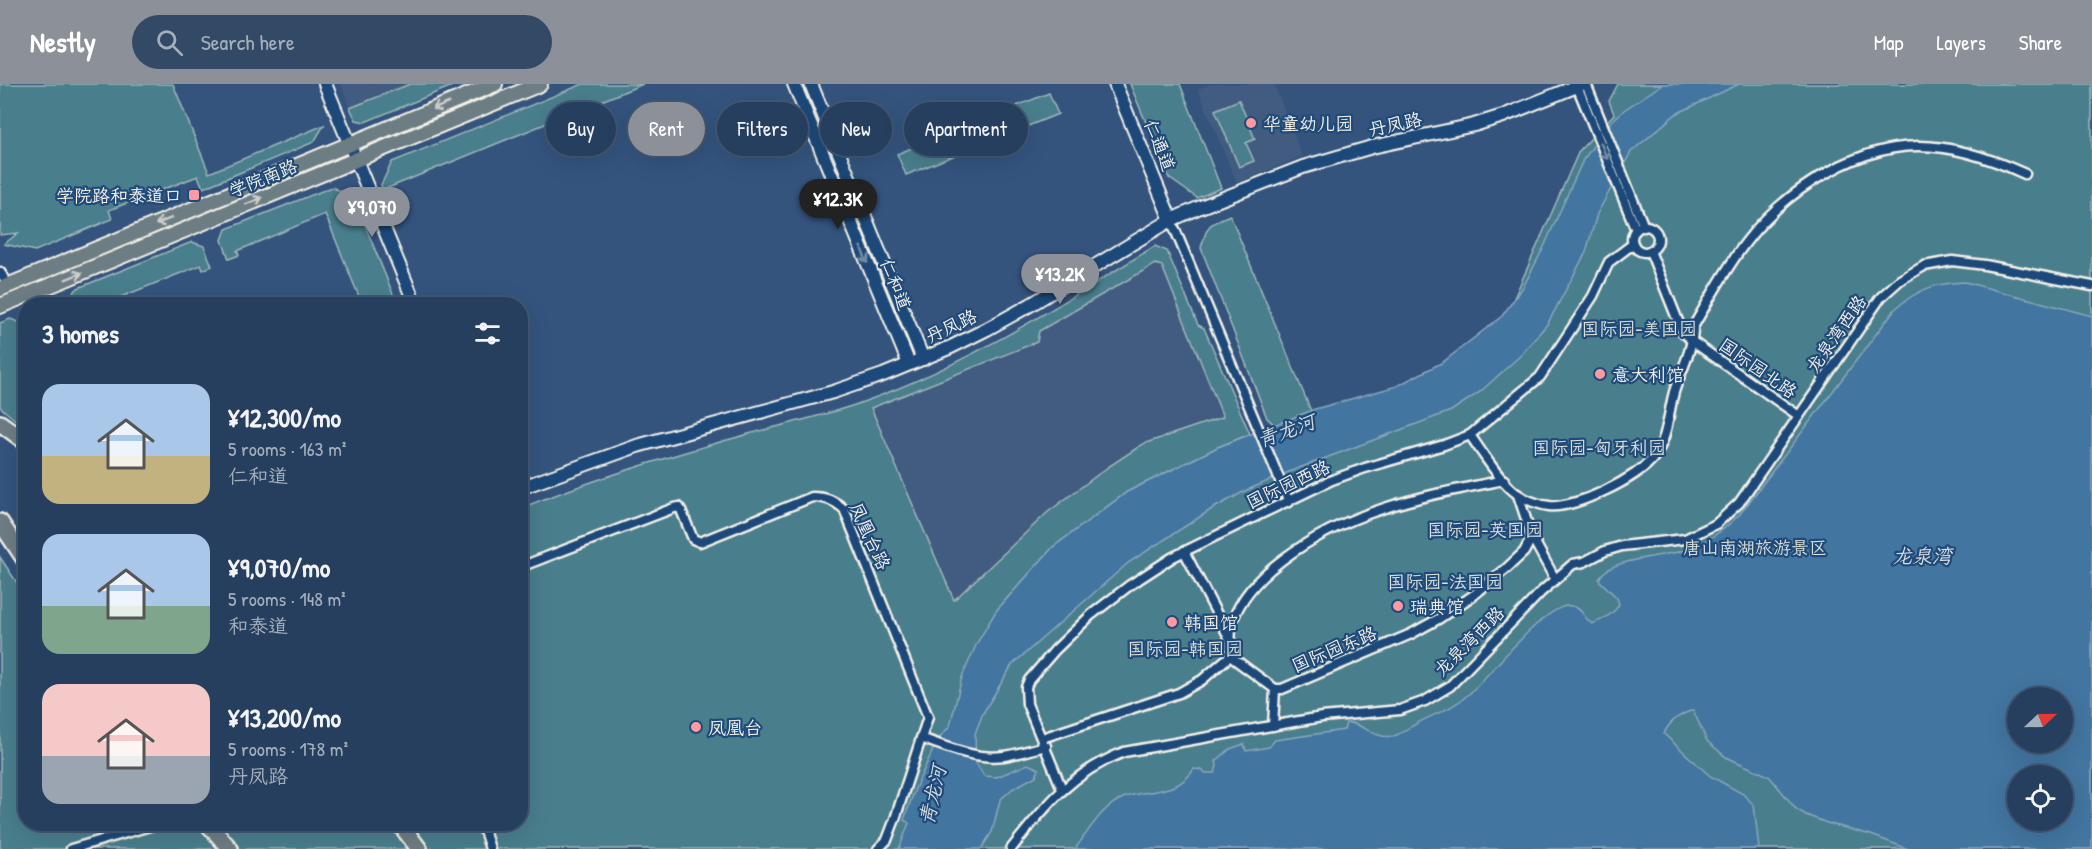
<!DOCTYPE html>
<meta charset="utf-8">
<style>
:root{--surface:#273f5e;--page:#334a67;--text:#f1f3f6;--muted:#a4afbc;--line:#435873;--accent:#8c9099}
body{margin:0;font-family:"Patrick Hand","LXGW WenKai TC",sans-serif;background:var(--page);color:var(--text);height:100vh;display:flex;flex-direction:column;font-size:22px;white-space:nowrap}
*{box-sizing:border-box;margin:0}
p{font-size:20px;color:var(--muted)}
.icon{flex:none;width:33px;height:33px;fill:none;stroke:currentColor;stroke-width:2;stroke-linecap:round;stroke-linejoin:round}
.map{position:relative;flex:1;overflow:hidden}
.details{position:absolute;left:18px;top:213px;width:510px;height:534px;display:flex;flex-direction:column;background:var(--surface);border-radius:24px;box-shadow:0 6px 24px #0002,0 0 0 2px var(--line)}
.details>*{flex:none}
.banner{position:absolute;left:546px;top:18px;width:570px;height:54px;display:flex;gap:12px}
.needle{width:39px;rotate:68deg}
.buttons{position:absolute;left:2007px;top:603px;display:grid;gap:12px}
.buttons a{display:grid;place-items:center;width:66px;height:66px;border-radius:50%;background:var(--surface);box-shadow:0 6px 24px #0002,0 0 0 2px var(--line);font-size:30px}
.price{position:absolute;translate:-50% -51px;padding:0 14px;border-radius:21px;background:var(--accent);color:#fff;font-size:20px;line-height:39px;filter:drop-shadow(0 2px 3px #0008)}
.price::after{content:'';position:absolute;left:50%;top:36px;width:18px;height:14px;margin-left:-9px;background:inherit;clip-path:polygon(0 0,100% 0,50% 100%)}
.price.selected{background:#222;color:#fff}
ul{padding:0;list-style:none}
li{display:flex;align-items:center;gap:18px;height:150px;padding:0 24px}
li span{display:grid;place-items:center;flex:none;width:168px;height:120px;border-radius:18px;color:#555}
li>.icon{margin-inline-start:auto}
span .icon{width:72px;height:72px;fill:#fffc;stroke-width:1}
li b{font-size:26px}
h2{display:flex;justify-content:space-between;align-items:center;height:72px;padding:0 24px;font-size:26px}
.chip{padding:0 21px;border-radius:27px;background:var(--surface);box-shadow:0 6px 24px #0002,0 0 0 2px var(--line);font-size:21px;line-height:54px}
.chip.selected{background:var(--accent);color:#fff}
header{display:flex;align-items:center;gap:36px;box-sizing:border-box;height:84px;padding:0 30px;background:var(--accent);color:#fff}
header strong{font-size:28px}
nav{display:flex;gap:33px;margin-inline-start:auto;font-size:21px}
.search{width:420px;height:54px;background:var(--page);display:flex;align-items:center;gap:15px;box-sizing:border-box;padding:0 21px;border-radius:33px;color:var(--muted);font-size:22px}
.map>svg:first-child{display:block}
</style>
<header>
<strong>Nestly</strong>
<div class="search"><svg class="icon" aria-label="search" viewBox="0 0 24 24"><circle cx="10" cy="10" r="6"/><path d="M15 15l6 6"/></svg>Search here</div>
<nav><a>Map</a><a>Layers</a><a>Share</a></nav>
</header>
<div class="map">
<svg width="2092" height="765" viewBox="0 0 2092 765">
<rect width="100%" height="100%" fill="#34547e"/>
<filter id="ink" filterUnits="userSpaceOnUse"><feTurbulence type="fractalNoise" baseFrequency=".0167" numOctaves="2"/><feDisplacementMap in="SourceGraphic" scale="12" xChannelSelector="R" yChannelSelector="G"/><feConvolveMatrix kernelMatrix="1 2 1 2 8 2 1 2 1" color-interpolation-filters="sRGB"/></filter>
<g filter="url(#ink)">
<g fill="#435c81">
<polygon points="341,0 410,0 350,24"/>
<polygon points="1211,0 1274,0 1302,72 1237,99 1198,5"/>
<polygon points="1155,180 1162,182 1223,333 1143,360 1108,383 1048,429 954,517 871,324 1037,258 1039,247"/>
</g>
<g fill="#4a7e8c" stroke="#9fb8ba" stroke-width="1.5" fill-rule="evenodd">
<polygon points="0,0 173,0 209,89 324,41 314,58 203,104 198,92 109,126 112,135 35,167 4,160 18,149 0,151"/>
<polygon points="410,0 457,0 365,38 356,36 350,24"/>
<polygon points="583,0 643,0 383,106 381,101 392,78"/>
<polygon points="1130,0 1180,0 1221,104 1197,114 1169,94"/>
<path d="M1618,0h474v765h-2092v-292l25,38 1,229h494l1,-316c73,-29 148,-52 224,-73 39,-11 80,-19 118,-33 104,-37 199,-98 292,-156l12,5 31,74 6,3 46,106 -32,13 -91,45 -74,55 -57,64 413,-218 94,-70 76,-172 35,-37 -5,-13zM1155,180l7,2 61,151 -80,27 -35,23 -60,45 -94,88 -83,-192 166,-66 2,-11zM2018,614h44v44h-44zM2018,692h44v44h-44z"/>
<polygon points="1049,9 1058,30 906,91 897,70"/>
<polygon points="1239,16 1255,55 1246,59 1254,77 1239,83 1215,26"/>
<polygon points="332,103 354,114 397,220 362,220 325,130 237,167 239,171 229,175 222,156 226,145"/>
<path d="M1230,131l81,196 -35,15 -9,-8 -66,-170c6,-23 7,-24 29,-33z"/>
<polygon points="192,158 204,162 212,182 203,186 201,181 111,217 112,220 62,220 78,204"/>
<polygon points="10,235 25,240 25,344 0,323 0,239"/>
</g>
<g fill="#4375a0" stroke="#8aa7bd" stroke-width="1.5" fill-rule="evenodd">
<polygon points="1663,0 1739,0 1676,30 1631,68 1597,130 1586,168 1548,239 1521,271 1480,308 1451,327 1291,387 1245,407 1212,425 1128,479 1012,581 983,629 975,650 976,679 984,692 997,693 1028,680 1039,685 1036,692 1012,705 1000,716 992,748 981,765 899,765 909,739 904,736 915,705 938,655 950,642 962,593 977,559 996,527 1053,463 1127,408 1218,363 1315,325 1397,302 1443,278 1502,232 1523,203 1543,165 1583,76 1611,38 1624,26"/>
<path d="M1965,198l127,34v533h-184l-37,-14 -44,-12 -21,-8 -10,-6 -27,-33 -43,-19 -12,-10 -7,-6 -14,-31c-12,4 -24,11 -29,24l46,42 33,18 11,11 5,44h-684c13,-17 27,-43 48,-51 26,-10 54,-2 71,-29l8,1 3,3h10l2,-7 -1,-5 14,-12 14,-5 2,7 23,-4 6,-7 69,-10 2,-7c14,-2 28,17 48,13 7,-2 14,-8 20,-11 19,-11 39,-16 56,-32 19,-17 78,-93 102,-87 9,1 13,13 20,18 10,-4 23,-10 27,-20l-2,-6 -18,-18c6,-22 67,-23 86,-30 22,-7 39,-20 55,-36l155,-205c23,-20 40,-26 70,-27zM2018,614h44v44h-44zM2018,692h44v44h-44z"/>
</g>
<g fill="none" stroke-linecap="round" stroke-linejoin="round">
<g stroke="#f4f1e8" stroke-width="13">
<g id="street">
<polyline points="1586,0 1644,143"/>
<polyline points="1577,2 1636,146"/>
<polyline points="1171,136 1289,418"/>
<circle cx="1645" cy="155" r="13"/>
<polyline points="1650,167 1682,247 1693,258 1799,332"/>
<polyline points="0,188 9,201"/>
<path d="M1470,351c11,16 33,51 49,60 7,5 21,10 30,11 26,3 89,-28 105,-49 14,-19 14,-43 20,-65 7,-22 19,-41 19,-65 17,-29 33,-59 53,-85 18,-24 42,-45 67,-61 76,-48 133,-43 212,-7"/>
<polyline points="1518,411 1532,453 1555,495"/>
<polyline points="1184,467 1231,557"/>
<path d="M520,483l154,-59 5,-1 2,3 12,29 7,3 112,-45c14,0 21,3 32,12l84,208 -33,102 -8,21 -9,9"/>
<polyline points="1230,572 1275,605 1282,605 1411,550 1440,534 1475,510 1507,484 1524,468 1532,453"/>
<polyline points="1273,642 1275,605"/>
<path d="M921,654c25,9 56,22 83,18 14,-2 28,-7 42,-10"/>
<path d="M1042,654l137,-45 23,-13 28,-24c1,-11 -1,-26 3,-36 9,-25 29,-45 49,-60 67,-51 142,-64 222,-80"/>
<polyline points="1062,705 1027,620 1026,603 1029,596 1055,566 1091,531 1130,501 1173,473 1261,430 1332,396 1365,384 1444,361 1470,351 1540,293 1593,212 1609,178 1633,160"/>
<polyline points="482,740 490,765"/>
<polyline points="71,765 157,740"/>
<path d="M1011,765c34,-43 60,-76 113,-97l198,-35 78,-7 25,-9 25,-15 91,-94 32,-28 11,-2 21,-11 17,-5 63,-7 31,-15 23,-21 142,-206 19,-17 24,-14 28,-5 33,4 107,21"/>
</g>
</g>
<g stroke="#f4f1e8" stroke-width="16">
<g id="secondary">
<polyline points="325,0 415,220"/>
<polyline points="794,0 909,280"/>
<polyline points="811,0 923,275"/>
<polyline points="1115,0 1171,136"/>
<polyline points="520,404 637,362 833,308 883,291 951,263 987,245 1030,221 1171,136 1198,124 1303,83 1372,63 1474,41 1503,32 1582,0"/>
</g>
</g>
<g stroke="#f4f1e8" stroke-width="18">
<g id="primary">
<polyline points="0,205 495,0"/>
<polyline points="0,222 540,0"/>
</g>
</g>
<g stroke="#f4f1e8" stroke-width="20">
<g id="highway">
<polyline points="0,339 26,358"/>
<polyline points="0,438 26,477"/>
<polyline points="208,740 230,765"/>
<polyline points="400,740 419,765"/>
</g>
</g>
<use href="#street" stroke="#1f4a7a" stroke-width="8"/>
<use href="#secondary" stroke="#1f4a7a" stroke-width="12"/>
<use href="#primary" stroke="#6d7d84" stroke-width="14"/>
<use href="#highway" stroke="#6d7d84" stroke-width="15"/>
</g>
<defs><path id="oneway-shaft" d="M-6 0H5M1.5-3L5.5 0L1.5 3" fill="none" stroke-width="1.6" stroke-linecap="round" stroke-linejoin="round" transform="scale(1.5)"/></defs>
<g stroke="#ccceca">
<use href="#oneway-shaft" transform="translate(441 22) rotate(158)"/>
<use href="#oneway-shaft" transform="translate(254 117) rotate(-22)"/>
<use href="#oneway-shaft" transform="translate(164 137) rotate(158)"/>
<use href="#oneway-shaft" transform="translate(74 192) rotate(-22)"/>
</g>
<g stroke="#748da6">
<use href="#oneway-shaft" transform="translate(1604 67) rotate(68)"/>
<use href="#oneway-shaft" transform="translate(864 171) rotate(68)"/>
</g>
</g>
<g fill="#ff9aa2" stroke="#1f4a7a" stroke-width="2">
<circle cx="1251" cy="39" r="6"/>
<rect x="188" y="105" width="12" height="12" rx="3"/>
<circle cx="1600" cy="290" r="6"/>
<circle cx="1398" cy="522" r="6"/>
<circle cx="1172" cy="538" r="6"/>
<circle cx="696" cy="643" r="6"/>
</g>
<g text-anchor="middle" dominant-baseline="central" stroke-width="4.5" stroke-linejoin="round" paint-order="stroke">
<g font-size="18" fill="#f4f1e8" stroke="#1f4a7a" text-anchor="start">
<text x="1263" y="39">华童幼儿园</text>
<text x="182" y="111" text-anchor="end">学院路和泰道口</text>
<text x="1612" y="290">意大利馆</text>
<text x="1410" y="522">瑞典馆</text>
<text x="1184" y="538">韩国馆</text>
<text x="708" y="643">凤凰台</text>
</g>
<g font-size="18" fill="#f4f1e8" stroke="#1f4a7a">
<text transform="translate(1395 40) rotate(-12)">丹凤路</text>
<text transform="translate(1160 61) rotate(68)">仁通道</text>
<text transform="translate(263 94) rotate(-22)">学院南路</text>
<text transform="translate(896 200) rotate(68)">仁和道</text>
<text transform="translate(951 242) rotate(-25)">丹凤路</text>
<text transform="translate(1836 250) rotate(-55)">龙泉湾西路</text>
<text transform="translate(1758 284) rotate(35)">国际园北路</text>
<text transform="translate(1288 400) rotate(-25)">国际园西路</text>
<text transform="translate(870 452) rotate(65)">凤凰台路</text>
<text transform="translate(1469 557) rotate(-45)">龙泉湾西路</text>
<text transform="translate(1334 565) rotate(-23)">国际园东路</text>
</g>
<g font-size="18" fill="#dae0da" stroke="#1f4a7a">
<text x="1639" y="244">国际园-美国园</text>
<text x="1599" y="363">国际园-匈牙利园</text>
<text x="1485" y="445">国际园-英国园</text>
<text x="1755" y="463">唐山南湖旅游景区</text>
<text x="1445" y="497">国际园-法国园</text>
<text x="1185" y="564">国际园-韩国园</text>
</g>
<g font-size="20" font-style="italic" fill="#d9dedd" stroke="#1f4a7a">
<text transform="translate(1286 346) rotate(-20)">青龙河</text>
<text x="1922" y="471">龙泉湾</text>
<text transform="translate(932 711) rotate(-77)">青龙河</text>
</g>
</g>
</svg>
<div class="buttons">
<a><svg class="needle" viewBox="-14 -14 28 28"><path d="M0-13l5 13h-10z" fill="#e53935"/><path d="M0 13l5-13h-10z" fill="#a4afbc"/></svg></a>
<a><svg class="icon" aria-label="locate" viewBox="0 0 24 24"><circle cx="12" cy="12" r="6"/><path d="M12 2v4M12 18v4M2 12h4M18 12h4"/></svg></a>
</div>
<b class="price selected" style="left:838px;top:146px">¥12.3K</b>
<b class="price" style="left:372px;top:154px">¥9,070</b>
<b class="price" style="left:1060px;top:221px">¥13.2K</b>
<div class="banner">
<a class="chip">Buy</a>
<a class="chip selected">Rent</a>
<a class="chip">Filters</a>
<a class="chip">New</a>
<a class="chip">Apartment</a>
</div>
<section class="details">
<h2>3 homes<svg class="icon" aria-label="filters" viewBox="0 0 24 24"><path d="M4 7h16M4 17h16"/><circle cx="9" cy="7" r="2"/><circle cx="15" cy="17" r="2"/></svg></h2>
<ul>
<li><span style="background:linear-gradient(#a9c7e8 60%,#c2b280 0)"><svg class="icon" aria-label="home" viewBox="0 0 24 24"><path d="M3 11l9-7 9 7M6 9v11h12V9"/></svg></span><div><b>¥12,300/mo</b><p>5 rooms · 163 m²</p><p>仁和道</p></div></li>
<li><span style="background:linear-gradient(#a9c7e8 60%,#7fa58c 0)"><svg class="icon" aria-label="home" viewBox="0 0 24 24"><path d="M3 11l9-7 9 7M6 9v11h12V9"/></svg></span><div><b>¥9,070/mo</b><p>5 rooms · 148 m²</p><p>和泰道</p></div></li>
<li><span style="background:linear-gradient(#f6c9c9 60%,#9aa5b1 0)"><svg class="icon" aria-label="home" viewBox="0 0 24 24"><path d="M3 11l9-7 9 7M6 9v11h12V9"/></svg></span><div><b>¥13,200/mo</b><p>5 rooms · 178 m²</p><p>丹凤路</p></div></li>
</ul>
</section>
</div>
